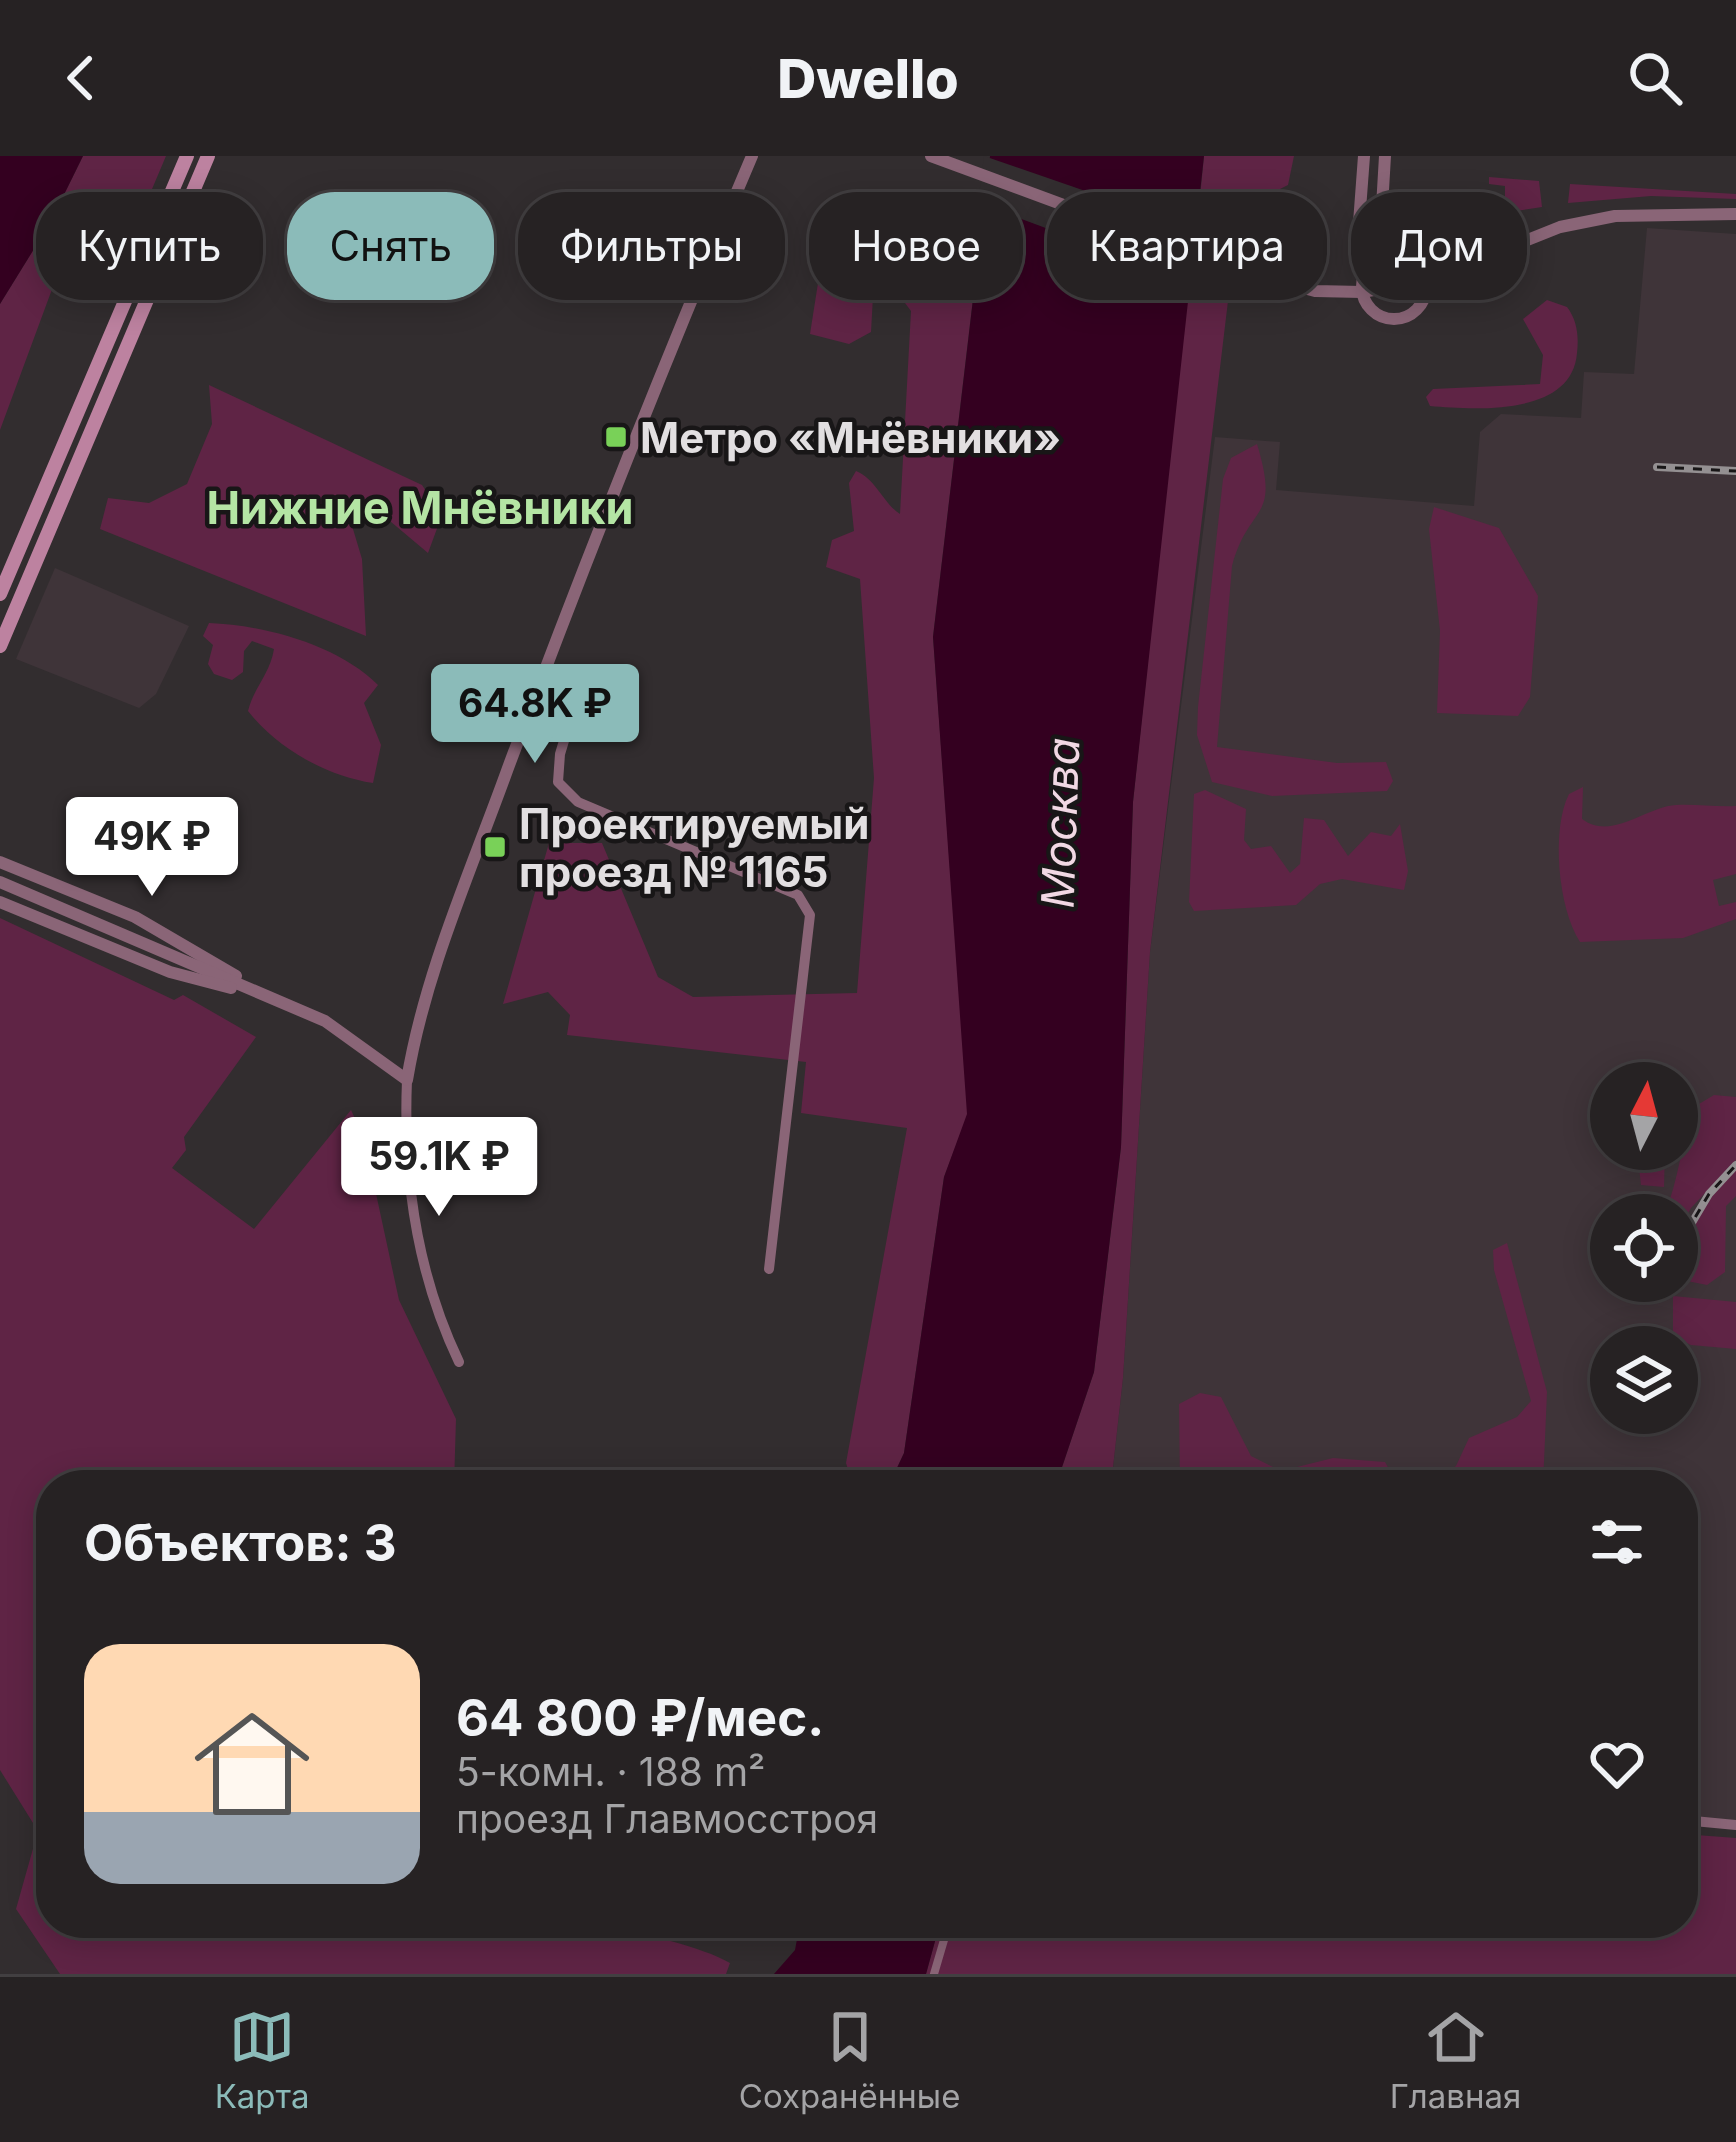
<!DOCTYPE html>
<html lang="ru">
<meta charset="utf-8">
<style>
:root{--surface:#262223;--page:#2e2a2b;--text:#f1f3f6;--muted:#a4a4a6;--line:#423f41;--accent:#8bbbb9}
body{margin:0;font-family:Inter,sans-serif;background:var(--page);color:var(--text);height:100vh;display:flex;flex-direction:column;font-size:45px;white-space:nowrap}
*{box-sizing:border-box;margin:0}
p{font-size:39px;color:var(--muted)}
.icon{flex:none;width:66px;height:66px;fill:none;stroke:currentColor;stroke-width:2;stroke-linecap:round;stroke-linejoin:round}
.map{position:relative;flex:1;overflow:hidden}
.panel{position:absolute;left:36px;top:1314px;width:1662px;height:468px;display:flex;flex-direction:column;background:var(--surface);border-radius:48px;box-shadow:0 6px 30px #0003,0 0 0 3px var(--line)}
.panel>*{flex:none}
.banner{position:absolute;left:36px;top:36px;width:1665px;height:108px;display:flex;gap:24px}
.needle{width:78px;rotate:6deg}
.controls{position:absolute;left:1590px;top:906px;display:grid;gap:24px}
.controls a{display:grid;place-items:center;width:108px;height:108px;border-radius:50%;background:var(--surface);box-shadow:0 6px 30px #0003,0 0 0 3px var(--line);font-size:60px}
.price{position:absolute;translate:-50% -102px;padding:0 27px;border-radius:12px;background:#fff;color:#222;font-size:39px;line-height:78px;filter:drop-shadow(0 3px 6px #0008)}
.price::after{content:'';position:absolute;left:50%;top:72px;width:36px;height:27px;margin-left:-18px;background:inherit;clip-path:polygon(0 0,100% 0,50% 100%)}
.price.on{background:var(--accent);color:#111}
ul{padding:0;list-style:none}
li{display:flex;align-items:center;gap:36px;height:300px;padding:0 48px}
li+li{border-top:3px solid var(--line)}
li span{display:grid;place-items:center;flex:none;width:336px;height:240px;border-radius:36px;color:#555}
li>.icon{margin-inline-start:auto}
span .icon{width:144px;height:144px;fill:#fffc;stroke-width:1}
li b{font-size:51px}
h2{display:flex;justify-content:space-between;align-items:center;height:144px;padding:0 48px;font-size:51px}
.chip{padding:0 42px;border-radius:48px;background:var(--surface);box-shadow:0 6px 30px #0003,0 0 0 3px var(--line);font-size:42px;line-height:108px}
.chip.on{background:var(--accent);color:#111}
header{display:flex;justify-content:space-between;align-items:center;height:156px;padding:0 48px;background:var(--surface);font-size:54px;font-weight:800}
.tab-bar{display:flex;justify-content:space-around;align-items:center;height:168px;border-top:3px solid var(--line);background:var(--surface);font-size:33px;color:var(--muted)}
.tab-bar a{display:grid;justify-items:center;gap:6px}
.tab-bar .on{color:var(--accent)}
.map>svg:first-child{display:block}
</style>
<header><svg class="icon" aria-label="back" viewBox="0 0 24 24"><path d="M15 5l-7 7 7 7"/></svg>Dwello<svg class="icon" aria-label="search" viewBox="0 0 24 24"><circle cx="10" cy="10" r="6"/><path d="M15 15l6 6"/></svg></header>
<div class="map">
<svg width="1736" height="1818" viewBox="0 0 1736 1818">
<rect width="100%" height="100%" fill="#322d2f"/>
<g fill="#3f3439" fill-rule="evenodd">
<path d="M1647,72l89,6v1587l-53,-5v-331h-572l12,-107 27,-426 65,-515 65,5 -4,48 198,16 6,-74 21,-18 80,4 3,-46 50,2zM1611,927h66v66h-66zM1611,1059h66v66h-66zM1611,1191h66v66h-66z"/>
<polygon points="55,412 189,470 156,538 139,552 16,503"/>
</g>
<g fill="#5f2445">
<polygon points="83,0 166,0 119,111 68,90 0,274 0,148 50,67"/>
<polygon points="1204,0 1294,0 1288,29 1278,34 1199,51"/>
<polygon points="1489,21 1539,25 1542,51 1441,66 1442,44 1482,48 1488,41 1505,42 1505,30 1489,28"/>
<polygon points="1570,28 1736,38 1736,43 1651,40 1568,47"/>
<path d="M841,91l13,6 18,27 63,12 16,-27 11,2 12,23 -41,347 35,477 -24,63 -40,276 -15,32h-36l-7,-22 61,-335 -106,-15 5,-51 -239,-27 3,-20 -22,-23 -45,12 46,-161h53l56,134 35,20 164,-4 17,-215 -14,-199 -34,-12 6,-27 22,-9 -5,-48 7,-12c20,8 27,32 44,43l11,-203 -6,-8 -32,-7 -2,36 -22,12 -39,-10 11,-70 9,-16z"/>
<polygon points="1187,135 1228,145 1150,796 1123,1222 1111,1329 1056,1329 1094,1216 1121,991 1133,646"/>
<path d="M1547,144l20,7c10,13 12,29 10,46 -5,63 -100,57 -147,53l-4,-9 7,-8 107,-5 3,-29 -20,-36z"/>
<polygon points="209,229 422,329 442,359 428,397 359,339 344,343 362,403 366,480 100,373 108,342 149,347 187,328 212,268"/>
<path d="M1257,288c24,79 -8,58 -25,122l-15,181 120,16 49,-1 7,19 -6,10 -115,5 -60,-14 -15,-47 1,-28 25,-228 8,-21z"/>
<polygon points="1434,351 1499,372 1538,440 1530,541 1518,560 1437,557 1440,475 1429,373"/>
<path d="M209,467c55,2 129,22 169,62l-14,18 17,42 -8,38c-47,-7 -96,-35 -125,-72 6,-24 22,-37 26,-62l-22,-8 -8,10 -1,21 -11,8 -18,-6 -6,-10 5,-19 -10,-9z"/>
<path d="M1583,631l-1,32c30,22 63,-12 94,-14 20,-1 40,2 60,1v68l-23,6 6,26 17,-4v17l-53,19 -103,4c-22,-34 -29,-113 -11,-148z"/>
<polygon points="1205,634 1246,653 1244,684 1251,693 1271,690 1290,717 1300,708 1304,662 1324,664 1348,700 1371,676 1391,680 1400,668 1408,715 1404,734 1342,723 1320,728 1296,749 1194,755 1189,746 1194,638"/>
<path d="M0,762l174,82 9,-5 73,42 -72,100 2,13 -14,18 82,61 97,-119 13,28 35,162 57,119 -2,66h-403v438h559c35,13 91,23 120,40l-4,11h-666l-44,-65 22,-78 -38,-61z"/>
<path d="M1714,939l22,2v63l-45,48 -14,25v-18h-13c15,-35 17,-72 30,-108z"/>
<polygon points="1637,993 1665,993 1664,1031 1641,1029"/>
<path d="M1736,1014v26l-10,10 -1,66 -18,13 -30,-6c0,-52 26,-73 59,-109z"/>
<polygon points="1507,1087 1547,1236 1543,1329 1424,1329 1456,1310 1469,1282 1517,1261 1531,1245 1494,1114 1493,1094"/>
<polygon points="1673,1140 1736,1146 1736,1193 1691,1189 1673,1181"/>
<polygon points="1200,1237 1221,1241 1251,1300 1281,1315 1333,1302 1385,1306 1398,1329 1180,1329 1179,1248"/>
<polygon points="1683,1678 1736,1682 1736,1818 926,1818 940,1767 1683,1767"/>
</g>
<g fill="#340020">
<polygon points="0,0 83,0 50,67 0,148"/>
<polygon points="990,0 1204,0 1133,646 1121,991 1094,1216 1056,1329 889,1329 904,1297 944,1021 967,958 933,481"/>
<polygon points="800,1767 940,1767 926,1818 774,1818 795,1794"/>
</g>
<polygon fill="#322d2f" points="984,0 1201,75 1194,127 978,47"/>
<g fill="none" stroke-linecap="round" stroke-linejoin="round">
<polyline stroke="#8a6577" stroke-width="8" points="934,1818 949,1767"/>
<g stroke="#8a6577" stroke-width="10">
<polyline points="541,522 567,527 577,542 560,598 558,626 578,646 798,739 810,759 769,1113"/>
<path d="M407,924c-4,97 10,194 52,282"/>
<polyline points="1683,1664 1736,1669"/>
</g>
<g stroke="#8a6577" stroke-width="12">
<polyline points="931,0 1242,115 1315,135 1362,136 1425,125 1560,71 1615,60 1736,58"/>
<polyline points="1364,0 1359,67 1366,114"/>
<polyline points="1385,0 1381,68 1403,100"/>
<circle cx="1394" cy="131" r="32"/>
<polyline points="0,706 135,761 236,820"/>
<path d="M0,726l325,139 82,59c18,-108 64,-209 101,-312 77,-206 158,-410 244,-612"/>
<polyline points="0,746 170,816 231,832"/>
</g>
<g stroke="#bd82a0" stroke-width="14">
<polyline points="0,438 187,0"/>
<polyline points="0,490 208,0"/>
</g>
<g stroke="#949092" stroke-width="8">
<g id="rail">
<polyline points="1657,311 1736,315"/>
<polyline points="1677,1092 1709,1038 1736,1009"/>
<polyline points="1662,1138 1666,1125"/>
</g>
</g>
<use href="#rail" stroke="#181617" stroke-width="3" stroke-dasharray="9" stroke-linecap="butt"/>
</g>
<g fill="#79d158" stroke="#181617" stroke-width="4.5">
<rect x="604" y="269" width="24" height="24" rx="6"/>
<rect x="483" y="679" width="24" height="24" rx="6"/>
</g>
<g text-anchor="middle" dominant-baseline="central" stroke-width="9" stroke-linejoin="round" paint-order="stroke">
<g font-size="42" font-weight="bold" fill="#e2dfe1" stroke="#181617" text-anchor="start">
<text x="640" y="281">Метро «Мнёвники»</text>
<text x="519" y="667">Проектируемый<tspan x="519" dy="48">проезд № 1165</tspan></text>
</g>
<g font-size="45" font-weight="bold" fill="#b4e5a4" stroke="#181617">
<text x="420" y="351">Нижние Мнёвники</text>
</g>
<g font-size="45" font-style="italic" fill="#f1d8e4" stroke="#181617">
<text transform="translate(1060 667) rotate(-88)">Москва</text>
</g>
</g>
</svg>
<div class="controls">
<a><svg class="needle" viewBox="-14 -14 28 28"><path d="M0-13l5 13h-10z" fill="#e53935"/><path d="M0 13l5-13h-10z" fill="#a4a4a6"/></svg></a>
<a><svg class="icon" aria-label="locate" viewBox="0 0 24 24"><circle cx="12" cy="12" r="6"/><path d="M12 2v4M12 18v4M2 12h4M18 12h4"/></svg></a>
<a><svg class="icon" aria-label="layers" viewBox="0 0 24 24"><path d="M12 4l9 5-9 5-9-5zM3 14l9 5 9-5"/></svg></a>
</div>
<b class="price on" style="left:535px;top:610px">64.8K ₽</b>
<b class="price" style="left:152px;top:743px">49K ₽</b>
<b class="price" style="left:439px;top:1063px">59.1K ₽</b>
<div class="banner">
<a class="chip">Купить</a>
<a class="chip on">Снять</a>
<a class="chip">Фильтры</a>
<a class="chip">Новое</a>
<a class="chip">Квартира</a>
<a class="chip">Дом</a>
</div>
<section class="panel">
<h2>Объектов: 3<svg class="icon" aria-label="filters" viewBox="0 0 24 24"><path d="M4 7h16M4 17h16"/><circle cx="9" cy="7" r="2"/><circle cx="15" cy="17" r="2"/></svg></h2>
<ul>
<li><span style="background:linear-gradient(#ffd9b3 70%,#9aa5b1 0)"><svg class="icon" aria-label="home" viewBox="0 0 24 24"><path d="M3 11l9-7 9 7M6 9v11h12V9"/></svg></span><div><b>64 800 ₽/мес.</b><p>5-комн. · 188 m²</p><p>проезд Главмосстроя</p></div><svg class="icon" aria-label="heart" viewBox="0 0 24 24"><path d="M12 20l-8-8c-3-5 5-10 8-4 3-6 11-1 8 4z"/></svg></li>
</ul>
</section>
</div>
<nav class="tab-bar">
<a class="on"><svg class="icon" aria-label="map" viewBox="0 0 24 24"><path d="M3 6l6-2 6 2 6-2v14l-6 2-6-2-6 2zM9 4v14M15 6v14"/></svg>Карта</a>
<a><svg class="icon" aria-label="saved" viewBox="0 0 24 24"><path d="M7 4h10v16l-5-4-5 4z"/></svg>Сохранённые</a>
<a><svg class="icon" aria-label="home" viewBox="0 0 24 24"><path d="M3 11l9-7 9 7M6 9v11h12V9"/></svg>Главная</a>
</nav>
